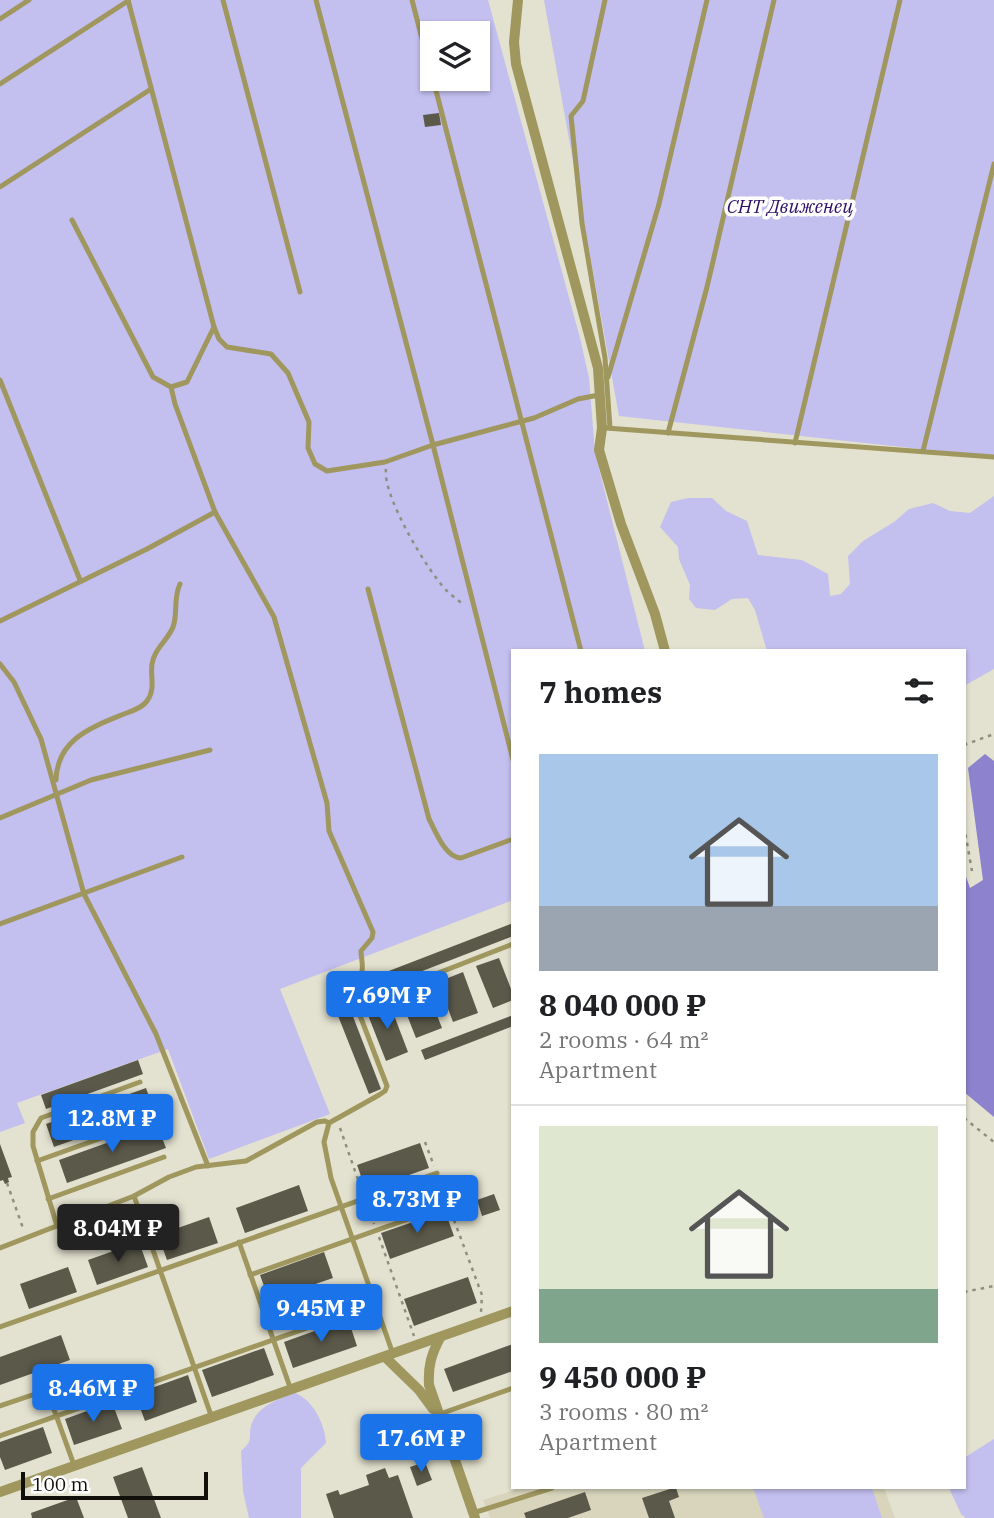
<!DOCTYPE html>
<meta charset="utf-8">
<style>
:root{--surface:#fff;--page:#f6f6f6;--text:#202124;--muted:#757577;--line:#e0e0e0;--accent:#1a73e8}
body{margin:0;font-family:"IBM Plex Serif",serif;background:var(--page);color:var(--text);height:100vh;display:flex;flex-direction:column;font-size:26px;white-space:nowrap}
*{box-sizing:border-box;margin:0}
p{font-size:23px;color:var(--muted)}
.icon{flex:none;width:38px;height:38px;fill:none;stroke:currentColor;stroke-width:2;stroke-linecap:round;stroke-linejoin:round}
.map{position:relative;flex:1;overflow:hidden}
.sheet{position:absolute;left:511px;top:649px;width:455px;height:840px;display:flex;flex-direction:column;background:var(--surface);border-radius:0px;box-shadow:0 2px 5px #0004}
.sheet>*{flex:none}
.tools{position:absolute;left:420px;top:21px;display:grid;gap:14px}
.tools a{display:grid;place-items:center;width:70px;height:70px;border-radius:0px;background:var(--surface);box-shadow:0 2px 5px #0004;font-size:35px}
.scale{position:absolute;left:21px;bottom:18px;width:187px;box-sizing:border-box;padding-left:7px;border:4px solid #100f09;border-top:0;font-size:19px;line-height:24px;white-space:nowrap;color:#100f09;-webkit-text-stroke:5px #fff;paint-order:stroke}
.price{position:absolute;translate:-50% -60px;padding:0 16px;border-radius:7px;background:var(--accent);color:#fff;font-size:23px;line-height:46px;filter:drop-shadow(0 2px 4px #0008)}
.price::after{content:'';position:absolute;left:50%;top:42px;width:21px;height:16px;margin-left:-10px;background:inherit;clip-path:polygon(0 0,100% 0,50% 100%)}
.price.current{background:#222;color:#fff}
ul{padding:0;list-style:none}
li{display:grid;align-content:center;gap:14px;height:371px;padding:0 28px}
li+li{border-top:2px solid var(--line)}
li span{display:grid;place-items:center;height:217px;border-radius:0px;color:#555}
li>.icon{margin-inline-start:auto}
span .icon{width:126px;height:126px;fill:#fffc;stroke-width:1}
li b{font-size:30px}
h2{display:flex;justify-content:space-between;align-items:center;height:84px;padding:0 28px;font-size:30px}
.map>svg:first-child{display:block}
</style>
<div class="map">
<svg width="994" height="1518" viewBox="0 0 994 1518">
<rect width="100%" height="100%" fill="#e3e1cf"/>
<polygon fill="#d8d5bc" points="521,1488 884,1488 895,1518 490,1518 483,1500"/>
<g fill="#c3bfef" fill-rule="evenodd">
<path d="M0,0h488l92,338 9,40 6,75 50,198h-132v249l-233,89 50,125 -121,45 -41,-110 -151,54 8,20 -25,9zM432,33h46v46h-46z"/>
<polygon points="544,0 994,0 994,457 619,416"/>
<polygon points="994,496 994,669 964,686 964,651 767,651 755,610 748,598 732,599 715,610 696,608 689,599 690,585 679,559 678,547 660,527 671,502 688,498 712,498 726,511 747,521 758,555 802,560 828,574 830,596 841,594 850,584 848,556 863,541 894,522 909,509 933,503 950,511 970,513"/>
<path d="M295,1393c18,7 30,31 31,50l-25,25v50h-52l-6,-27 -2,-40c13,-11 7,-12 10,-25 5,-19 27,-27 44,-33z"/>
<polygon points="994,1439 994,1518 966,1518 961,1514 949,1488 964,1488 964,1458"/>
<polygon points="753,1488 872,1488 882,1518 764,1518"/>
</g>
<polygon fill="#8c82ce" points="985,754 994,761 994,1117 964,1092 964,871 970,888 983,880 968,768"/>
<g fill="#5b594a">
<polygon points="439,113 441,125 425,127 423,115"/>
<polygon points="513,923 513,936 360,995 355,984"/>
<polygon points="499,958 513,994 513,1000 493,1008 476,966"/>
<polygon points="463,972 478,1013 453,1022 438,982"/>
<polygon points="426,987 442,1028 416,1038 400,997"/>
<polygon points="342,988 381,1089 369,1094 329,993"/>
<polygon points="389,1002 408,1052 386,1061 366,1010"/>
<polygon points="513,1015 513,1026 425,1060 421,1050"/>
<polygon points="138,1060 143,1074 46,1109 41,1095"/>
<polygon points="146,1088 154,1111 54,1147 46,1124"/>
<polygon points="157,1125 166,1148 67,1183 59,1160"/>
<polygon points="420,1143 429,1168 366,1190 357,1165"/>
<polygon points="0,1144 12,1177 8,1178 9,1182 5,1184 3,1180 0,1181"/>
<polygon points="299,1185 308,1211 245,1233 236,1208"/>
<polygon points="494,1194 500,1210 482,1216 477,1200"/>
<polygon points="445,1211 454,1236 390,1259 381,1233"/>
<polygon points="209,1217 218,1243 167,1260 158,1235"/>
<polygon points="139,1242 148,1267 97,1285 88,1260"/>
<polygon points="324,1252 333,1278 269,1300 260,1275"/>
<polygon points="68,1267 77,1292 29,1309 20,1284"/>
<polygon points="468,1277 477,1303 414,1326 404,1299"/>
<polygon points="348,1319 357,1346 293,1368 284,1342"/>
<polygon points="61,1335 70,1360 0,1385 0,1357"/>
<polygon points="513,1344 513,1371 453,1392 444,1369"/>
<polygon points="264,1348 274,1375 212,1397 202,1370"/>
<polygon points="188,1375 197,1402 145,1421 135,1394"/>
<polygon points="112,1402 122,1429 74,1445 65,1419"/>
<polygon points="43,1427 52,1453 5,1470 0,1457 0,1442"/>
<polygon points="425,1462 432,1480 417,1486 410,1467"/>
<polygon points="142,1467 161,1518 128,1518 113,1477"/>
<polygon points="385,1468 389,1478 398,1475 413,1518 334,1518 326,1494 338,1490 340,1495 369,1485 366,1475"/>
<polygon points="673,1488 676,1488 679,1497 669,1501 675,1518 649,1518 642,1498"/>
<polygon points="585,1492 591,1510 568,1518 526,1518 524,1513"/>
<polygon points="76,1497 84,1518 32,1518 31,1513"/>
</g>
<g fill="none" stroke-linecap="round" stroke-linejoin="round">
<g stroke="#908e81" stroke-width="2.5" stroke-dasharray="3.5 5" stroke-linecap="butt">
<path d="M386,469c-4,26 42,103 61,122 5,5 11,9 17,14"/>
<polyline points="964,745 994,734"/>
<polyline points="964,826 972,871"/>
<polyline points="964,1118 994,1142"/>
<polyline points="340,1128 362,1191"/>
<polyline points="425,1142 434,1166"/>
<polyline points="439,1179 445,1196"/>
<polyline points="7,1183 24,1231"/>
<polyline points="368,1207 374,1224"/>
<polyline points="451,1212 482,1295 481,1312"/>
<polyline points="379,1237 414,1336"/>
<polyline points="964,1292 994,1286"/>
</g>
<g stroke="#9f975e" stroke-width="5">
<polyline points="128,0 214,327 219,339 227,347 271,354 288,373 309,422 308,448 315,464 327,471 385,462 433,445 534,418 578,399 599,395"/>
<polyline points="223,0 300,292"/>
<polyline points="316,0 433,445 513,760"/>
<polyline points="412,0 432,77"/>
<polyline points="605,0 583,101 571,116 582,223 605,358 610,428"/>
<polyline points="0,19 29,0"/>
<polyline points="433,79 581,651"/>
<polyline points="0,84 128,1"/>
<polyline points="0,187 151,89"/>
<polyline points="72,220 153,377 171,387 187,382 214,327"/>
<polyline points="608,377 659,204 707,0"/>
<polyline points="0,380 80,580"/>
<path d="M171,387l4,17 40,108 59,105 53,186 2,28 44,101 -1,6 -11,13c1,18 6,22 -11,32l-2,7 8,15"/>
<polyline points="606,428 994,457"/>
<polyline points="668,433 707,287 774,0"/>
<polyline points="795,443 900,0"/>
<polyline points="923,451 994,164"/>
<path d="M368,589l61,230c7,13 16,38 32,39l52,-19"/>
<polyline points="0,621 147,549 215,512"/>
<polyline points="0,664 14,682 41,739 84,894 156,1034 208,1166"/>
<path d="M56,780c1,-41 36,-53 68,-66 8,-3 18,-6 23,-13 9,-12 3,-25 5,-37 2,-15 16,-24 21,-37 5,-13 0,-29 7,-43"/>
<polyline points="0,818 91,780 210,750"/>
<polyline points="0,924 182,857"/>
<polyline points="37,1161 152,1120"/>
<polyline points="134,1196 212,1418"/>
<polyline points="48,1199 164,1157"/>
<polyline points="57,1226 33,1146 33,1132 41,1118 140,1082"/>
<polyline points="239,1242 291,1390"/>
<polyline points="0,1248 134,1196 169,1177 196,1167 246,1161 317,1122 325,1121 329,1123"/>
<polyline points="250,1275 448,1205"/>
<polyline points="0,1327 437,1173"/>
<polyline points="393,1354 331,1178 324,1142 329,1123 379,1095 385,1091 387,1086 356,1005 513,944"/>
<polyline points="0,1406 47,1390 74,1465"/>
<polyline points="440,1414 513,1388"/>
<polyline points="0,1436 375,1304"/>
<polyline points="473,1513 552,1488"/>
</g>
<g stroke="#9f975e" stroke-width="10">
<polyline points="518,0 514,42 516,64 598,368 602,428 599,450 621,524 655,614 665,651"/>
<path d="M440,1338c-9,17 -12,28 -11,47l46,133"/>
<polyline points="385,1357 419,1390 433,1409"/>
<polyline points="0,1492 513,1311"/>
</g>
</g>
<g text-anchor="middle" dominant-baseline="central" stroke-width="7" stroke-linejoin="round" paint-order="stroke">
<g font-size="19" font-style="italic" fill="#2d0f69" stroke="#fff">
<text x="790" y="206">СНТ Движенец</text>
</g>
</g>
</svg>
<div class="tools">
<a><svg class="icon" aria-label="layers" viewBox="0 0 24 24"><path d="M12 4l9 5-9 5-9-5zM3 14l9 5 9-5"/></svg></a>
</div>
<div class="scale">100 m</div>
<b class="price" style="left:387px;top:1031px">7.69M ₽</b>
<b class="price" style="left:112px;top:1154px">12.8M ₽</b>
<b class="price" style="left:417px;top:1235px">8.73M ₽</b>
<b class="price current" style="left:118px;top:1264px">8.04M ₽</b>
<b class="price" style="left:321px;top:1344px">9.45M ₽</b>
<b class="price" style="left:93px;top:1424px">8.46M ₽</b>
<b class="price" style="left:421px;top:1474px">17.6M ₽</b>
<section class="sheet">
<h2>7 homes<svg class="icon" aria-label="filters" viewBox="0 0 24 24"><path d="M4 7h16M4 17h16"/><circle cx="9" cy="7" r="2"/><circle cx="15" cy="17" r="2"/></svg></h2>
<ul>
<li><span style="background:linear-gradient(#a9c7e8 70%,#9aa5b1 0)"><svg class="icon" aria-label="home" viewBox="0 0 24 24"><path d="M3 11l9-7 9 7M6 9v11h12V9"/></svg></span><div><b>8 040 000 ₽</b><p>2 rooms · 64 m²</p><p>Apartment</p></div></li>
<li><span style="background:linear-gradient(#dfe7d0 75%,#7fa58c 0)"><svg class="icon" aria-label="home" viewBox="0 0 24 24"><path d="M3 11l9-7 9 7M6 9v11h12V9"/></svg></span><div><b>9 450 000 ₽</b><p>3 rooms · 80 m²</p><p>Apartment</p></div></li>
</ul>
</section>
</div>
